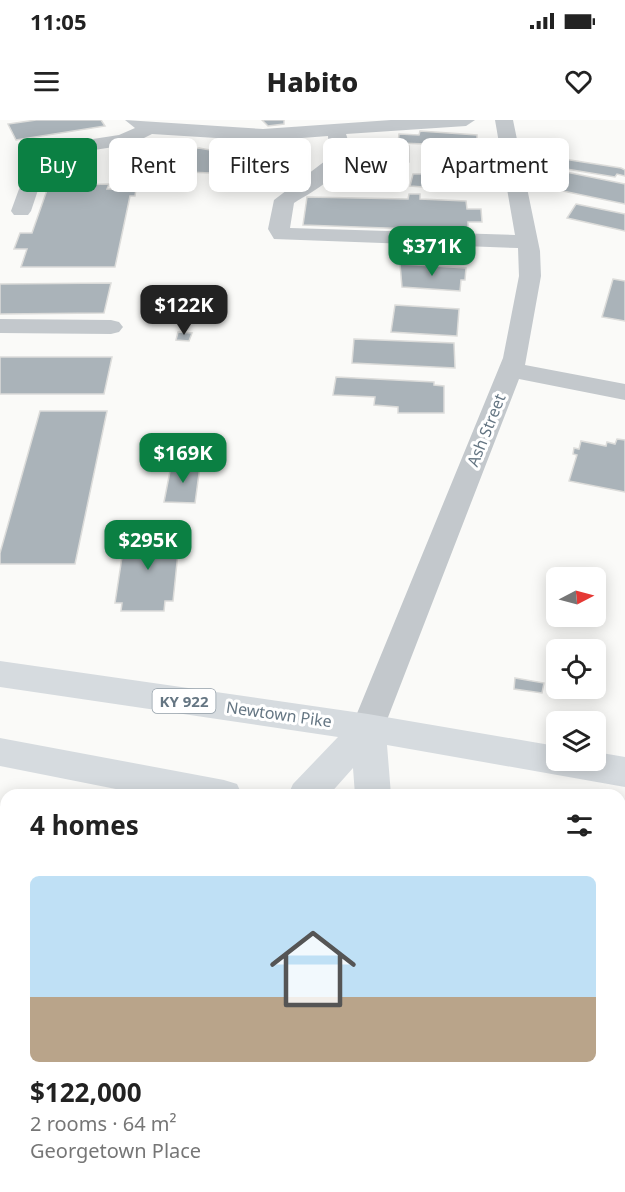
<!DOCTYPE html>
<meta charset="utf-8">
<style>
:root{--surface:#fff;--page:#f6f6f6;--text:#222;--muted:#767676;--accent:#0b8043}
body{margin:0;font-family:"Noto Sans",sans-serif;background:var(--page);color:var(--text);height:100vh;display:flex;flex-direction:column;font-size:22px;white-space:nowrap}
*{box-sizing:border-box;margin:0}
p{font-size:20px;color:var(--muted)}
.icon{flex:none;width:33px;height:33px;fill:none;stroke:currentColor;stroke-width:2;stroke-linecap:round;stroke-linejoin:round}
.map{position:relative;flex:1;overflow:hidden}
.panel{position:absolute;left:0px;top:669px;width:626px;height:404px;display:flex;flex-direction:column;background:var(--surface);border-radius:18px 18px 0 0;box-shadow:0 3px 15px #0003}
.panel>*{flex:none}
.hud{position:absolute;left:18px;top:18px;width:590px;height:54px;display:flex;gap:12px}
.needle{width:39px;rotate:84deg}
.tools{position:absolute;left:546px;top:447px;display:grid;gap:12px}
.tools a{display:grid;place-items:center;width:60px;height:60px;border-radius:9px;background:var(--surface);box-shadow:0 3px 15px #0003;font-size:30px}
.price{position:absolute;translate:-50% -51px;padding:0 14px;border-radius:12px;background:var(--accent);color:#fff;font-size:20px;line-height:39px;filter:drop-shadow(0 2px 3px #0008)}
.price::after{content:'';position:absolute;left:50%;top:36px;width:18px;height:14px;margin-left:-9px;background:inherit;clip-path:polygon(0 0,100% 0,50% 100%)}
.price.active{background:#222;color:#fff}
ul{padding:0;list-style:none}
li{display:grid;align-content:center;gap:12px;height:318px;padding:0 30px}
li span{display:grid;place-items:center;height:186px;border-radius:9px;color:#555}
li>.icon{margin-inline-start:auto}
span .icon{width:108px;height:108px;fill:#fffc;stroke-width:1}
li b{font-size:26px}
h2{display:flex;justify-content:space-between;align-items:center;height:72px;padding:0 30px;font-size:26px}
.pill{padding:0 21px;border-radius:9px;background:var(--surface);box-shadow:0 3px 15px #0003;font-size:21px;line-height:54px}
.pill.active{background:var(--accent);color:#fff}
.status{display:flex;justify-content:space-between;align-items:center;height:42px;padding:0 30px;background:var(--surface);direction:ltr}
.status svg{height:16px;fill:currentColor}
header{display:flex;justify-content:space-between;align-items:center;height:78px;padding:0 30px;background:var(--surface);font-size:27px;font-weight:800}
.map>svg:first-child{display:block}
</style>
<div class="status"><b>11:05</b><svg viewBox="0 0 49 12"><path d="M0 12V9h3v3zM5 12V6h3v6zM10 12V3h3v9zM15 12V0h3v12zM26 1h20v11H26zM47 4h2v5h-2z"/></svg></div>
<header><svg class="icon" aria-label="menu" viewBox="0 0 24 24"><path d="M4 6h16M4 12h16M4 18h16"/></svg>Habito<svg class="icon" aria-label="heart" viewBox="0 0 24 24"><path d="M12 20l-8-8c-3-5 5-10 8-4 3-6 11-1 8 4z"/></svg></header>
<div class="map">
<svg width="625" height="1072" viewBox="0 0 625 1072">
<rect width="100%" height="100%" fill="#fafaf8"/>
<g fill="#aab3b9" stroke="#dcdcda" stroke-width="1.5">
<polygon points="36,0 101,0 105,6 16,20 8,4"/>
<polygon points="262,0 284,0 284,4 268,6"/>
<polygon points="420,11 477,15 477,29 454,28 455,25 398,23 399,14 419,15"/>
<polygon points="378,25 409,26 409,42 377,41"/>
<polygon points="199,28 216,31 211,53 187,52 189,46 182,46 183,42 192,42 195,29"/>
<polygon points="229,28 245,28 246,31 243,54 236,54 235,60 221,60"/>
<polygon points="251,31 270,32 267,54 247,54"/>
<polygon points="432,32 474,33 479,45 474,45 474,52 427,50 427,33"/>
<polygon points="551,37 621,48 625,50 625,56 617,54 615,57 554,47 546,44"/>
<polygon points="426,52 480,54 480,71 410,66 413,54 426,54"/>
<polygon points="566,52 625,64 625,84 558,70 564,62 559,60"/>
<polygon points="348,59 366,60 365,71 347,70"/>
<polygon points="109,64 107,69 136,69 135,76 130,76 115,147 21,147 27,129 14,129 20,113 32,113 47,70 75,70 77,65"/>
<polygon points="409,74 420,74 420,79 466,81 467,89 481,89 482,102 468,102 468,111 303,105 307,77 408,79"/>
<polygon points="576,84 625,94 625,111 567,98"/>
<polygon points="400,144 466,148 465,160 461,160 460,171 402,167"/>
<polygon points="613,159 625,161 625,201 602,197"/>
<polygon points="111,163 104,193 0,194 0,164"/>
<polygon points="395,185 459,189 457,216 391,212"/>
<polygon points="178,212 192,213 189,221 176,220"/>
<polygon points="354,219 454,223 455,248 352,243"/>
<polygon points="0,237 112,237 104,274 0,274"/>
<polygon points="336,257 434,262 434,265 444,266 444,293 398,293 398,287 374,285 375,277 333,275"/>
<polygon points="40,291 107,291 75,444 0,444 0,433"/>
<polygon points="617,319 625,320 625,372 569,361 577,335 573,334 574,328 579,329 581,321 606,326 607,322 615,324"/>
<polygon points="171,346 200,346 195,383 164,382"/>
<polygon points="140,405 168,405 165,423 179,423 173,481 165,481 164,491 121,491 122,483 115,483 124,424 127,424 129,414 138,414"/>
<polygon points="515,558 544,563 542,573 514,569"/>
</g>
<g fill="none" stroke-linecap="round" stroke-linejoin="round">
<g fill="#c3c8cc" fill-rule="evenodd">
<path d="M125,0l138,9 128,-9h84l-9,6 -120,8c13,34 -29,55 -52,69l-4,25 225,7 -20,-115h18l27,131 1,25 -16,89 100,19v16l-106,-21 -139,359 -12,4 -12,-4 -5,-10 152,-370 16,-82 -1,-28 -244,-9 -6,-10 6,-29 51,-39 4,-8 -1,-17 -65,5 -111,-7 -14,7 15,12 -1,26 -3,4h-14l-3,-4 1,-24 -13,-9 -71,11 -18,54 -3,4h-14l-3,-4 23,-63 85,-13 16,-7z"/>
<polygon points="0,199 111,200 119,202 123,207 119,212 111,214 0,213"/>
</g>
<g fill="#d6dbdf" fill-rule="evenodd">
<polygon points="0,541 368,594 556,626 556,640 596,640 596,632 625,637 625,667 387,625 391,675 355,675 353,648 329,675 288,675 293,664 338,617 0,567"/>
<polygon points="0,618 224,660 237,664 242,675 146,675 0,646"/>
<polygon points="620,735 625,736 625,770 620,769"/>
<polygon points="78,1066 126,1066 124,1072 76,1072"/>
<polygon points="249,1066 297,1066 295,1072 247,1072"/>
</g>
</g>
<g text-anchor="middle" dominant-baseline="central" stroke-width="6" stroke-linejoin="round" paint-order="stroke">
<rect fill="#fff" stroke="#939fa8" stroke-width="1.5" x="152.5" y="569" width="63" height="24" rx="4.5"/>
<g font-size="15" font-weight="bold" fill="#657683">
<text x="184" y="581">KY 922</text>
</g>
<g font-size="16" fill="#657683" stroke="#fff">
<text transform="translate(486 310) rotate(-68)">Ash Street</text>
<text transform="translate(279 594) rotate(8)">Newtown Pike</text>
</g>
</g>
</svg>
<div class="tools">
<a><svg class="needle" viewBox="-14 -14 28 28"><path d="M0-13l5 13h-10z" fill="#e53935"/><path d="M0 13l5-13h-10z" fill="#767676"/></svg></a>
<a><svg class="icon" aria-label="locate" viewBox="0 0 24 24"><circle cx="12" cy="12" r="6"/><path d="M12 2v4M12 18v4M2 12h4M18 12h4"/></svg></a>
<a><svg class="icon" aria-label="layers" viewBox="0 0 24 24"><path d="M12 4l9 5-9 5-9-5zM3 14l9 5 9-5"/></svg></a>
</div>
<b class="price" style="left:432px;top:157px">$371K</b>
<b class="price active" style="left:184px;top:216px">$122K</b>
<b class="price" style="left:183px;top:364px">$169K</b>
<b class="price" style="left:148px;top:451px">$295K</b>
<div class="hud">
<a class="pill active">Buy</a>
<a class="pill">Rent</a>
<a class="pill">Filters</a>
<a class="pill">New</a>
<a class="pill">Apartment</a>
</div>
<section class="panel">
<h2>4 homes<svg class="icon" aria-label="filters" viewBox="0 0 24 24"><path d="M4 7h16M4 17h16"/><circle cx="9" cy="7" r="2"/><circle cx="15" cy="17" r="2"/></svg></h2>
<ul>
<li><span style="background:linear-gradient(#bfe0f5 65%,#b9a48a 0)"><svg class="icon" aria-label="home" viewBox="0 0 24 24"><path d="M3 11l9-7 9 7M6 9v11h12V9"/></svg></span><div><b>$122,000</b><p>2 rooms · 64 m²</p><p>Georgetown Place</p></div></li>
</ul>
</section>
</div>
